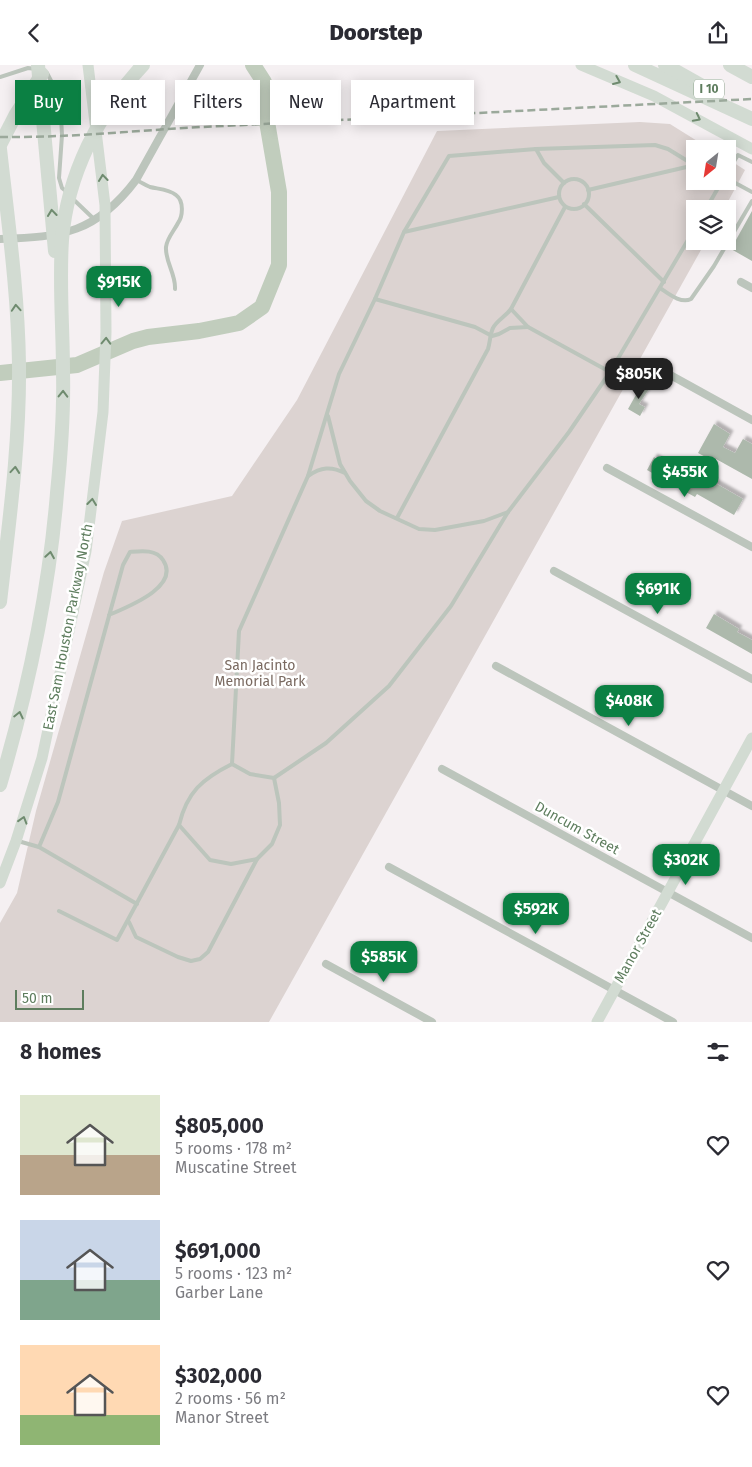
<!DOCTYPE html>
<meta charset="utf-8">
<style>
:root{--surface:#fff;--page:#f2f2f3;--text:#2b2b33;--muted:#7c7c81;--accent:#0b8043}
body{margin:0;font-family:"Fira Sans",sans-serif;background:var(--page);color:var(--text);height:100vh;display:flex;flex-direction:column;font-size:19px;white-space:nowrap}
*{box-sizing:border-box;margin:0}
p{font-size:16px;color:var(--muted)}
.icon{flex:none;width:28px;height:28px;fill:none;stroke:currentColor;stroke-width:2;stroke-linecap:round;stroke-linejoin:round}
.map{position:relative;height:957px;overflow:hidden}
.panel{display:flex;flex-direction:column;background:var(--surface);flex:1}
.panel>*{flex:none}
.hud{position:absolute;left:15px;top:15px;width:500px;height:45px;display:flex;gap:10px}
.needle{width:32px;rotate:210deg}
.buttons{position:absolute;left:686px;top:75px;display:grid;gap:10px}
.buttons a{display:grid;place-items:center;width:50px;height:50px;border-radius:0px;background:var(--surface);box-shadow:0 2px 12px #0003;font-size:25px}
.scale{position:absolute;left:15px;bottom:12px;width:69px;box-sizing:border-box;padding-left:5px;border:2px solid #5e7d5e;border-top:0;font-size:14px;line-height:18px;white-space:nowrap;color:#5e7d5e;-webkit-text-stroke:4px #fff;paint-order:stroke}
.price{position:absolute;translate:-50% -42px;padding:0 11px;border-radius:10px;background:var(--accent);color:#fff;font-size:16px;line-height:32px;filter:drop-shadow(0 1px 2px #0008)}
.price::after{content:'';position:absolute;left:50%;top:30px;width:15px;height:11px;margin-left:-8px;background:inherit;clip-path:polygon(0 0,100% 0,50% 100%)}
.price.active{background:#222;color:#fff}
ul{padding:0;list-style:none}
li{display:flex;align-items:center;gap:15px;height:125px;padding:0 20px}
li span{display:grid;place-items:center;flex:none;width:140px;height:100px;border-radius:0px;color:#555}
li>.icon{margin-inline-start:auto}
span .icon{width:60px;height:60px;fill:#fffc;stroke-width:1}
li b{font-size:21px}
h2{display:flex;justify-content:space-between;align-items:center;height:60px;padding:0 20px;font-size:21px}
.pill{padding:0 18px;border-radius:0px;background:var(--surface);box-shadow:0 2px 12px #0003;font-size:18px;line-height:45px}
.pill.active{background:var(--accent);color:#fff}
header{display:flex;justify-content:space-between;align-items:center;height:65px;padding:0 20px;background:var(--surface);font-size:22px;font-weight:800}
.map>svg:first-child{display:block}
</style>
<header><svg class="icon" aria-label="back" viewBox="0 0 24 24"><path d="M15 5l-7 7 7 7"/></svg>Doorstep<svg class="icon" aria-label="share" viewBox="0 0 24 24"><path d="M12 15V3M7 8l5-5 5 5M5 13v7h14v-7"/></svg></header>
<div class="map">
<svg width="752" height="957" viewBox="0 0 752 957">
<defs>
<filter id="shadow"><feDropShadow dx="3.5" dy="-3.5" stdDeviation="1" flood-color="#0004"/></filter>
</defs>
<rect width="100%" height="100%" fill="#f5f0f2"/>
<polygon fill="#dcd3d1" points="640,57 670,59 710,84 695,84 695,116 728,116 728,94 745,105 724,144 695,144 695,176 706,176 269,957 0,957 0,858 17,828 36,746 104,507 122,456 232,431 297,335 437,66"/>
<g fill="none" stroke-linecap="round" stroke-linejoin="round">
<polyline stroke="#c1cdbd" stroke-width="16" points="0,308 77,300 133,276 148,272 199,266 239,258 262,242 279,200 279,127 265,45 264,17 253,0"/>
</g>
<g fill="#adb9ac" filter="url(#shadow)">
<polygon points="752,146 752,196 731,184"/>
<polygon points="640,318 649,324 639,339 645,342 640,351 628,344 637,328 635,326"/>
<polygon points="714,359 730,369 723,382 735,388 743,374 752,379 752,414 716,394 715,397 698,388"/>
<polygon points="654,392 691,415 694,409 707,416 708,414 743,434 734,450 697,429 695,432 675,421 647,405"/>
<polygon points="714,549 739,564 737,567 752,575 752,589 706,563"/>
</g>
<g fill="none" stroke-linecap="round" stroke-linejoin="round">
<g stroke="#bcc5bc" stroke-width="4">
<polyline points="47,8 60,33 62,70 59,113 62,123 67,127"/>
<polyline points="0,12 28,3 36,4"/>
<polyline points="536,84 655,80 668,84 694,100"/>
<polyline points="728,106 738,90 752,97"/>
<polyline points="728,114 752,127"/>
<circle cx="574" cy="129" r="15"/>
<path d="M136,115c5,2 9,5 14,7 8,2 19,2 26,8 8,6 7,21 2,28 -4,8 -11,15 -12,24 -1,15 10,27 9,42"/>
<polyline points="588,125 695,100"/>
<polyline points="73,134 95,155"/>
<polyline points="584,139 664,217"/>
<polyline points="706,144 722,116"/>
<polyline points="404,167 449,91 536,84 544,98 564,118"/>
<path d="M660,223c9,6 21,16 31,11l23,-33 38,-65"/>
<polyline points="375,234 475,262 492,271 499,269 510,263 528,262"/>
<polyline points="511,244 528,262 610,307"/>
<polyline points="328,351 340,399 350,416 366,436 380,446 419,464 435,465 484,456 508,447 569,367 610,307 695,163"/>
<path d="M308,411c13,-9 23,-10 37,-3"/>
<path d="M397,453l91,-169c2,-6 2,-15 5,-21 3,-7 13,-12 18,-19l54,-102"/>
<path d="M109,550c18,-8 72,-28 54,-55 -7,-11 -22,-9 -33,-8l-7,13 -65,237 -19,45 98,57"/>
<polyline points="232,699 239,566 308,411 339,309 375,234 404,167 559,132"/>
<polyline points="179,760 210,795 231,799 257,794 272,779 280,760 279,738 274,713"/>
<polyline points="18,776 39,782"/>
<path d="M59,846l58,29 62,-115c8,-33 23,-46 53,-61l18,10 24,4 52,-35 63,-57 62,-80 57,-94"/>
<polyline points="129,857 136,872 178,892 191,896 200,894 208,887 257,794"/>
</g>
<g stroke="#bcc5bc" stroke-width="8">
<path d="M0,174c63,-2 96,-6 136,-59l64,-115"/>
<polyline points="741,217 752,223"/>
<polyline points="654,301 752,355"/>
<polyline points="607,403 752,482"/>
<polyline points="554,506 752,614"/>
<polyline points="496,601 752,741"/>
<polyline points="442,704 752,873"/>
<polyline points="389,802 673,957"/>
<polyline points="326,899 432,957"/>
</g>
<g stroke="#d2dbd2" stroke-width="11">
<polyline points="581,0 654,31 752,84"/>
<polyline points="0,818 16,776 42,693 86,486 103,347 106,267 105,140 88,0"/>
<polyline points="597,957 752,673"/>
</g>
<g stroke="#d2dbd2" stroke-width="14">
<polyline points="38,0 55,186"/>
<polyline points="635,0 752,54"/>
<polyline points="665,0 715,28"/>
<polyline points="730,0 752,12"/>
<polyline points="0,80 16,49 42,9"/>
<path d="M0,84c8,72 18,143 19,215 1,80 -10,159 -19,238"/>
<path d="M0,720c28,-95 49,-193 57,-292 4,-40 7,-81 6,-121 0,-44 -4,-88 -1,-132 5,-65 37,-128 81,-175"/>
</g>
<path stroke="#9ba99b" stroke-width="2.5" stroke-dasharray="8 4" stroke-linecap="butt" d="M0,72c74,1 149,-8 223,-11 176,-9 353,-18 529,-27"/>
</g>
<defs><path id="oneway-chevron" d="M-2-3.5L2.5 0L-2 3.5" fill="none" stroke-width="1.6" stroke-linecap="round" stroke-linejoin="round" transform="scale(1.25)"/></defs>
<g stroke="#6f8b6f">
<use href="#oneway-chevron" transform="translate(617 16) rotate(23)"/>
<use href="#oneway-chevron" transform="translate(697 53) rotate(27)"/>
<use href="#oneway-chevron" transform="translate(103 113) rotate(-96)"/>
<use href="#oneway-chevron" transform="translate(52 148) rotate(-96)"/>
<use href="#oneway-chevron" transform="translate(16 243) rotate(-94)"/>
<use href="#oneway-chevron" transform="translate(106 276) rotate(-88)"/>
<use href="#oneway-chevron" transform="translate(63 329) rotate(-89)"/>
<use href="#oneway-chevron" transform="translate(15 405) rotate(-85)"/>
<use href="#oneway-chevron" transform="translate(92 437) rotate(-83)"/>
<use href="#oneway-chevron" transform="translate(50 490) rotate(-81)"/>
<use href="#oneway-chevron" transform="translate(19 650) rotate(-77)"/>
<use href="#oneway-chevron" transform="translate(23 755) rotate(-73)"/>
</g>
<g text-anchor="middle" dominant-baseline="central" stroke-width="5" stroke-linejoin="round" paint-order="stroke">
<rect fill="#fff" stroke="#8ea48e" stroke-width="1" x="694" y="14.5" width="30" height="19" rx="4"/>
<g font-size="12" font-weight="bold" fill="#5e7d5e">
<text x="709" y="24">I 10</text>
</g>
<g font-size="14" fill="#5e7d5e" stroke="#fff">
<text transform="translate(68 562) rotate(-79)">East Sam Houston Parkway North</text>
<text transform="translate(577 763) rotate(29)">Duncum Street</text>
<text transform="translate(638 881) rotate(-61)">Manor Street</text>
</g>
<g font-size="14" fill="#7a6a61" stroke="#fff">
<text x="260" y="600">San Jacinto<tspan x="260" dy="16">Memorial Park</tspan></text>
</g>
</g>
</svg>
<div class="buttons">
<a><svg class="needle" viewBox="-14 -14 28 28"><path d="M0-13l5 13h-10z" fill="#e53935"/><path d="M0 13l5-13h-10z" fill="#7c7c81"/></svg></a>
<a><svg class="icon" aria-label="layers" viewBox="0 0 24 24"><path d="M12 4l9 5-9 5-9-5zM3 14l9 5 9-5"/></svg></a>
</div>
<div class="scale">50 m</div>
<b class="price" style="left:119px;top:243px">$915K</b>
<b class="price active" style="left:639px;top:335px">$805K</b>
<b class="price" style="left:685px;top:433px">$455K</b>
<b class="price" style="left:658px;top:550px">$691K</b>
<b class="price" style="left:629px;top:662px">$408K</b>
<b class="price" style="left:686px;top:821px">$302K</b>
<b class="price" style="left:536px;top:870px">$592K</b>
<b class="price" style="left:384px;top:918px">$585K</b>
<div class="hud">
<a class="pill active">Buy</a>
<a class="pill">Rent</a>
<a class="pill">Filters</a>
<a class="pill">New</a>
<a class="pill">Apartment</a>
</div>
</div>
<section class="panel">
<h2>8 homes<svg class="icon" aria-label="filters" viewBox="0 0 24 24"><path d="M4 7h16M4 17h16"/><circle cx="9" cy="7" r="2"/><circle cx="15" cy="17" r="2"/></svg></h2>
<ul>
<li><span style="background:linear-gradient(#dfe7d0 60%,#b9a48a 0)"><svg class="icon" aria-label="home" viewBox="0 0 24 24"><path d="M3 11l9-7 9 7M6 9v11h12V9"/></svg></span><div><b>$805,000</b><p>5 rooms · 178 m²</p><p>Muscatine Street</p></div><svg class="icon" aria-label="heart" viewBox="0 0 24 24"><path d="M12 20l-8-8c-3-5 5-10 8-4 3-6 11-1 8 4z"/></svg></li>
<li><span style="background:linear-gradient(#c9d6e8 60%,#7fa58c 0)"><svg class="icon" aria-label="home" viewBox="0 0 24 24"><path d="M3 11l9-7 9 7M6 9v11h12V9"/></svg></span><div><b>$691,000</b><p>5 rooms · 123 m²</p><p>Garber Lane</p></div><svg class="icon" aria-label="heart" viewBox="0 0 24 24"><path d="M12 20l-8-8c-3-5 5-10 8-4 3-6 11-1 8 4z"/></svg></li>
<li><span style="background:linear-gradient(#ffd9b3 70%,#8fb573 0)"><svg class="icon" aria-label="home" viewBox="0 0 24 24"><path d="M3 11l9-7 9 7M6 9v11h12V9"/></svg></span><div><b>$302,000</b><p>2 rooms · 56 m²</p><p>Manor Street</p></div><svg class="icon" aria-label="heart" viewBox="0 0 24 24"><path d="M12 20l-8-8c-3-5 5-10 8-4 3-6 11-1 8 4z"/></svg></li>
</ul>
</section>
